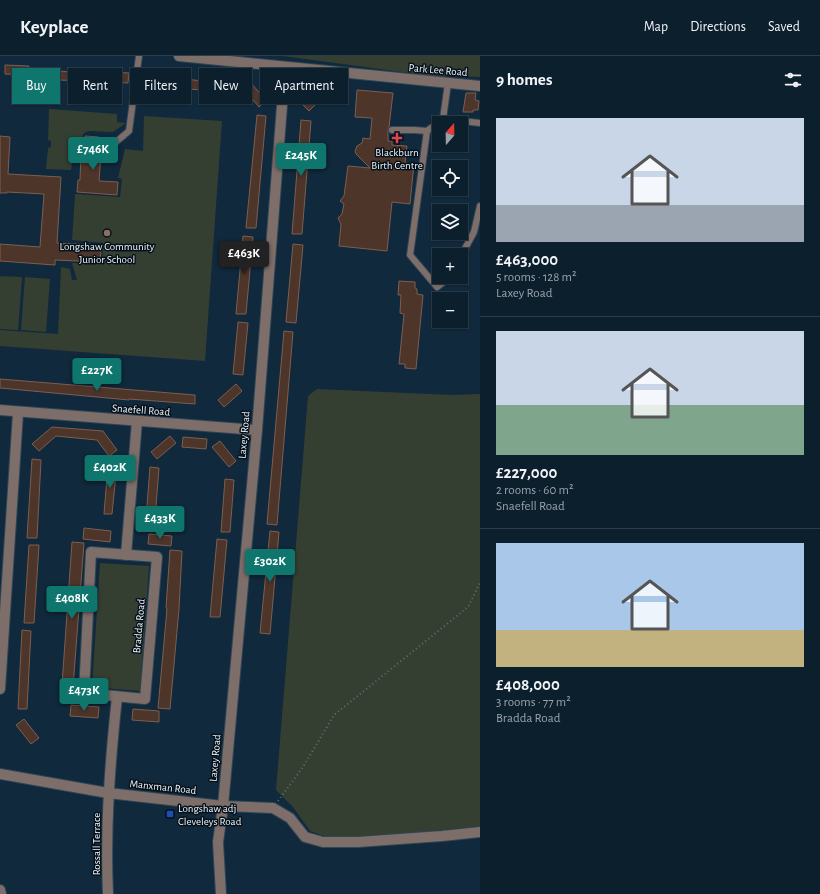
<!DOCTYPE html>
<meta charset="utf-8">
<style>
:root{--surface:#0c1f2d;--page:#152735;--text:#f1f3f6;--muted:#9aa2aa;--line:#2c3d49;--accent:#0f766e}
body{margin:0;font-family:"Alegreya Sans",sans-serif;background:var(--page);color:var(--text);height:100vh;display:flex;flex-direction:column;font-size:15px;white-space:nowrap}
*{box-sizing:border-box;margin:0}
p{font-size:13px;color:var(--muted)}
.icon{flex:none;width:22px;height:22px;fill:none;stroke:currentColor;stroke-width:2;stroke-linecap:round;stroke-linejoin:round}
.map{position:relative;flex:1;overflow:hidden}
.panel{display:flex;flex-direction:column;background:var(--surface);width:340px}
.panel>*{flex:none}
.banner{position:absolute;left:12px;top:12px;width:380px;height:36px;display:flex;gap:8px}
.needle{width:26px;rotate:20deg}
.tools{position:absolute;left:432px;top:60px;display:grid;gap:8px}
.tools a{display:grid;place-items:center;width:36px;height:36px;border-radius:0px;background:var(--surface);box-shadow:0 1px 3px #0004,0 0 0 1px var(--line);font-size:20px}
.price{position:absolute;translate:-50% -34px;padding:0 9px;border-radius:4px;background:var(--accent);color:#fff;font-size:13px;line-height:26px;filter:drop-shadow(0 1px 2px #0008)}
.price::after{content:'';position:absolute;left:50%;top:24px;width:12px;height:9px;margin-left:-6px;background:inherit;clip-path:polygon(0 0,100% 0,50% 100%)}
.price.on{background:#222;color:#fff}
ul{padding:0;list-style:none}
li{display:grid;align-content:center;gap:8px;height:212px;padding:0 16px}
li+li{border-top:1px solid var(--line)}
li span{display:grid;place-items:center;height:124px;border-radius:0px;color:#555}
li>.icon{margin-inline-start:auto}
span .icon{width:72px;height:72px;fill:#fffc;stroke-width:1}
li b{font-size:17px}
h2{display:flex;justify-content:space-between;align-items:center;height:48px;padding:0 16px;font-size:17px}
.tag{padding:0 14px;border-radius:0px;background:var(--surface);box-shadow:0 1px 3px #0004,0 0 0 1px var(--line);font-size:14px;line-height:36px}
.tag.on{background:var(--accent);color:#fff}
header{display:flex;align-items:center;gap:24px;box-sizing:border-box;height:56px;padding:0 20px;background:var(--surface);border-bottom:1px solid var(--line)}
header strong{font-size:19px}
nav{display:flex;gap:22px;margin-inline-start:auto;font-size:14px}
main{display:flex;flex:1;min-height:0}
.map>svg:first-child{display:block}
</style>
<header>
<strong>Keyplace</strong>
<nav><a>Map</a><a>Directions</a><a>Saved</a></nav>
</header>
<main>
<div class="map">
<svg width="480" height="838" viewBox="0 0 480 838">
<rect width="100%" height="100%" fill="#10293c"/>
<g fill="#353f31">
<polygon points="283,0 480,0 480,21 424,19"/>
<polygon points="49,53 117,58 117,66 126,67 113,76 88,75 83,78 83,95 76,94 73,96 72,101 69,101 68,106 72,107 71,114 46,113 48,92 51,91 51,85 48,84"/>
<polygon points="144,60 222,65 205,305 0,290 0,274 58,278 61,211 70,213 72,224 77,224 72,207 102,208 103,187 72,184 75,138 120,141 122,123 118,122 125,93 143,95"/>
<polygon points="0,220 22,221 18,274 0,273"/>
<polygon points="25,221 50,223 46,276 21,274"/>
<polygon points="317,333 452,339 480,338 480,770 397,779 327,781 310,775 293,751 276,734 308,340"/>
<polygon points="100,507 149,510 140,635 92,631"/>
</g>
<g fill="#4e352a" stroke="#7d5e50">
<polygon points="5,9 29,10 29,19 5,18"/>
<polygon points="38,13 70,16 70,14 129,17 128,27 37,23"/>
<polygon points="146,17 170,19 169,28 145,27"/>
<polygon points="177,22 202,25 201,34 176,32"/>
<polygon points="250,26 266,44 259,51 243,32"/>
<polygon points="320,31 326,38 309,55 302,48"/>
<polygon points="357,34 393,37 389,71 388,74 388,85 392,85 392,89 407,90 405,107 414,108 410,148 392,146 387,195 339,190 341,168 338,162 342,158 344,148 340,145 344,140 348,110 370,112 356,98 355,95 357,90 362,87 363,82 370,83 372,62 355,61"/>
<polygon points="466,37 476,37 475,44 479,45 478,54 473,54 473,56 463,56"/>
<polygon points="257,59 266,60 256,172 246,172"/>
<polygon points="301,64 311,65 302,178 292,178"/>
<polygon points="0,80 10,81 8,118 61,121 57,187 94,189 94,192 101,193 100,206 55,204 55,209 0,205 0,188 40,191 44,138 7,136 7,137 0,137"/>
<polygon points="85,80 99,81 98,98 101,98 99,125 118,126 117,139 77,136 78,124 80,124 81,96 84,97"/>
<polygon points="243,180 253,181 246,258 236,258"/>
<polygon points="293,188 303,189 296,267 286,266"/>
<polygon points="399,225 415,226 415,232 417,233 417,238 423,239 416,313 405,312 405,308 399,308 404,258 400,257 401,239 398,239"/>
<polygon points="238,266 248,267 243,319 233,318"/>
<polygon points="284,275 293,276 277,469 267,468"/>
<polygon points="0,323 195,339 195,348 129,343 129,344 0,332"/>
<polygon points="236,328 242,335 224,351 218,344"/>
<polygon points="52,371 103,375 117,394 109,400 97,384 56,380 39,395 32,388"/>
<polygon points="170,380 176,387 157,403 151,396"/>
<polygon points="183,381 207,383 206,393 182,391"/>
<polygon points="220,385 236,405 229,411 212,391"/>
<polygon points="32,403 41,404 37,482 27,482"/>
<polygon points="108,408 117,409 112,458 104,458"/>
<polygon points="150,411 159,412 155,463 146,463"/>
<polygon points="225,423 234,424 230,476 221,476"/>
<polygon points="84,472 111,475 110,486 83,483"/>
<polygon points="270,475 279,476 270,578 260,577"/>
<polygon points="149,478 172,480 171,490 148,488"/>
<polygon points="217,483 227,484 220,561 210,561"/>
<polygon points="72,486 84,487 72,644 61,643"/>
<polygon points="29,489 39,489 34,567 24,567"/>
<polygon points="170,494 182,495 179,553 170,653 158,652 167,553 166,552"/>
<polygon points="22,574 31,575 27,653 18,653"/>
<polygon points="71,649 99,651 98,662 70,660"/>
<polygon points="133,653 159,655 159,666 132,664"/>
<polygon points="24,663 39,682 31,688 16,669"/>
</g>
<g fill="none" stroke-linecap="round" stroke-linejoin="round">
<g stroke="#2f4657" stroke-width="8">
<g id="lane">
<polyline points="443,63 448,27"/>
<polyline points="392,74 414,74 427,75"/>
<polyline points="110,91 129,75 139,0"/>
<polyline points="461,200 474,176 480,150"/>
<polyline points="450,221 437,231 410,199 427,75 443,63 480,67"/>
</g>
</g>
<g stroke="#2f4657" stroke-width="12">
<g id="street">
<polyline points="179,0 480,30"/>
<polyline points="0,354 257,374"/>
<polygon points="91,496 157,501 145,643 84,637"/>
<polyline points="126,499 137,365"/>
<polyline points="0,633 18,357"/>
<polyline points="0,718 108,737 223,750 273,752 290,762 305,781 323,786 358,786 442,780 480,776"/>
<polyline points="0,834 1,838"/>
<path d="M108,838c-3,-67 2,-131 9,-197"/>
<polyline points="221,838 218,786 223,750 257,374 285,11"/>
</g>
</g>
<polyline stroke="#5b6f7e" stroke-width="2" stroke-dasharray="1 3" stroke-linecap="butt" points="278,745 303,711 334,659 468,551 480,527"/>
<use href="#lane" stroke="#7e6e6a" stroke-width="6"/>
<use href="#street" stroke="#7e6e6a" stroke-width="10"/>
</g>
<path fill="#e0444e" stroke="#071119" stroke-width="1.5" d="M395 76h4v4h4v4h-4v4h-4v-4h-4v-4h4z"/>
<circle fill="#8d6e63" stroke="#071119" stroke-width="1.5" cx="107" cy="177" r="4"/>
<rect fill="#1a4fb4" stroke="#071119" stroke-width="1.5" x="166" y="754" width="8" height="8" rx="2"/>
<g text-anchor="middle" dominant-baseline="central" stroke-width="3" stroke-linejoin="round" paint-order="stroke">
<g font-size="11" fill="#ecf5fd" stroke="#071119">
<text transform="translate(438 14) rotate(5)">Park Lee Road</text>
<text transform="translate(141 354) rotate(4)">Snaefell Road</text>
<text transform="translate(244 379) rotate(-85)">Laxey Road</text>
<text transform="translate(139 570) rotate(-85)">Bradda Road</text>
<text transform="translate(215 702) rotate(-85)">Laxey Road</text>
<text transform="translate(163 731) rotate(6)">Manxman Road</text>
<text transform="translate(96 788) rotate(-90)">Rossall Terrace</text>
</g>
<g font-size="11" fill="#ecf5fd" stroke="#071119">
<text x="397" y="96">Blackburn<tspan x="397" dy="13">Birth Centre</tspan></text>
<text x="107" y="190">Longshaw Community<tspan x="107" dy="13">Junior School</tspan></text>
<text x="178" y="752" text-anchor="start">Longshaw adj<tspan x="178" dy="13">Cleveleys Road</tspan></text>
</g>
</g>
</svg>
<div class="tools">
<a><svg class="needle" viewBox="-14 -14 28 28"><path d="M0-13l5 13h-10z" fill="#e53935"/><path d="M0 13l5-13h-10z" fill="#9aa2aa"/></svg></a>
<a><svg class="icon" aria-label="locate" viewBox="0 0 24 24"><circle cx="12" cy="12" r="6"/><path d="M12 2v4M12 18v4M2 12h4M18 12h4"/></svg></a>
<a><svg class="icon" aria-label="layers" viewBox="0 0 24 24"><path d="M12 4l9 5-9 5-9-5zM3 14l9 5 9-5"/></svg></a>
<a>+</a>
<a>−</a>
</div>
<b class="price" style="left:93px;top:115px">£746K</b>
<b class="price" style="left:301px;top:121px">£245K</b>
<b class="price on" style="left:244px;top:219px">£463K</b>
<b class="price" style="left:97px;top:336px">£227K</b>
<b class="price" style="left:110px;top:433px">£402K</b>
<b class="price" style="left:160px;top:484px">£433K</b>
<b class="price" style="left:270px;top:527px">£302K</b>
<b class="price" style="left:72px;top:564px">£408K</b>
<b class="price" style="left:84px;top:656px">£473K</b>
<div class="banner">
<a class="tag on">Buy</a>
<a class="tag">Rent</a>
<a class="tag">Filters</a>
<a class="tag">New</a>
<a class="tag">Apartment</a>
</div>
</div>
<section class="panel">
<h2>9 homes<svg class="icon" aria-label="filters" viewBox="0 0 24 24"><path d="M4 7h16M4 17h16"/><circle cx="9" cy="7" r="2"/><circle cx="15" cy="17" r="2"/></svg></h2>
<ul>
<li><span style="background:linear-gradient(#c9d6e8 70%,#9aa5b1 0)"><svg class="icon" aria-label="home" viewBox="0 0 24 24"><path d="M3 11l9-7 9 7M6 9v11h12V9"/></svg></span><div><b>£463,000</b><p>5 rooms · 128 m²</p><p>Laxey Road</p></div></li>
<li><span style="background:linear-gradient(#c9d6e8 60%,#7fa58c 0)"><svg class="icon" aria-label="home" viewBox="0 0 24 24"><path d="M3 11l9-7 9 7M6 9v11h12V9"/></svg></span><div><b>£227,000</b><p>2 rooms · 60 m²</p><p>Snaefell Road</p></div></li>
<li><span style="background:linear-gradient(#a9c7e8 70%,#c2b280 0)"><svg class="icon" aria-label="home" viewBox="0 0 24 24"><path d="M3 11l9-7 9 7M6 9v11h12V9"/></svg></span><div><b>£408,000</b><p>3 rooms · 77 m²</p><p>Bradda Road</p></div></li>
</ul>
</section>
</main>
